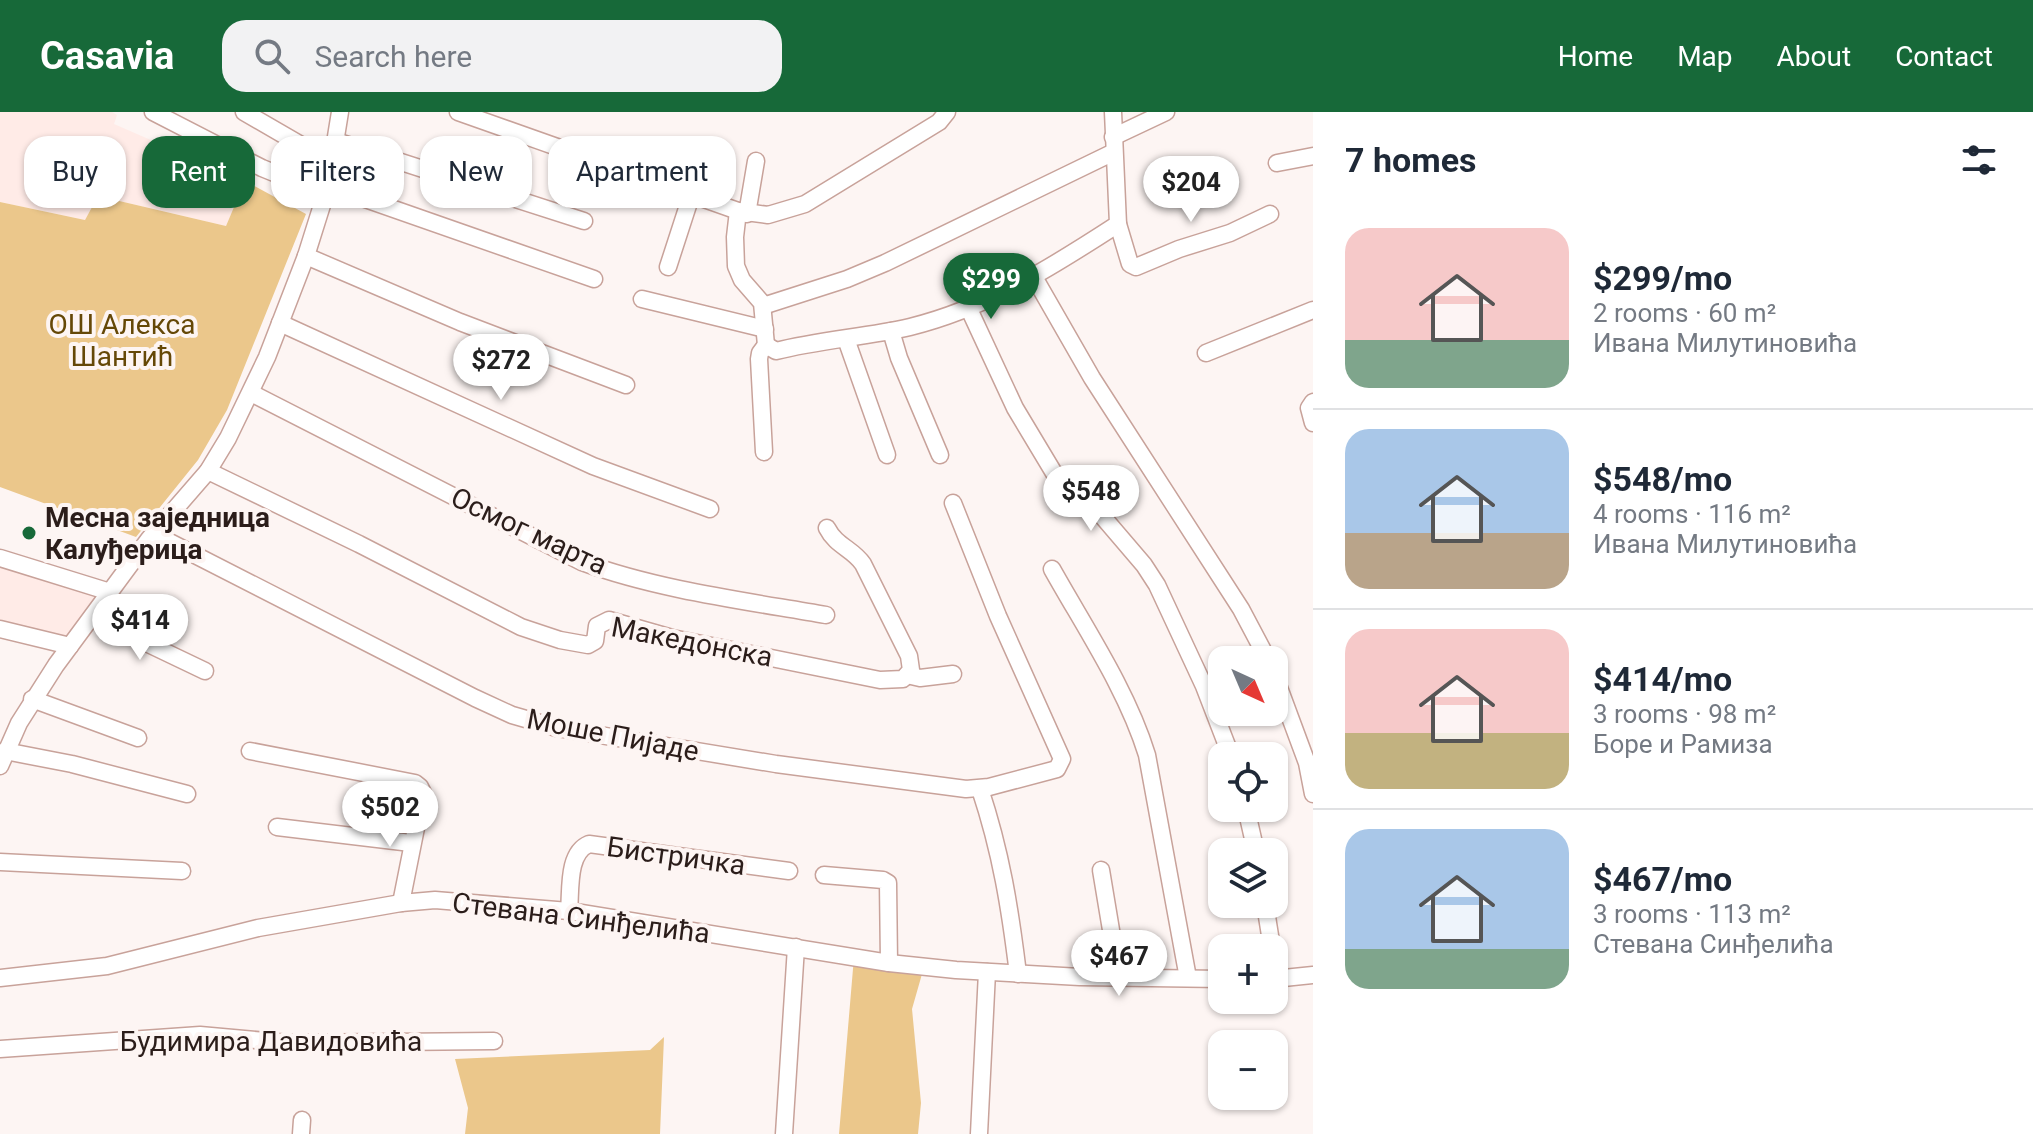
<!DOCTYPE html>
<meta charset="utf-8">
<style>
:root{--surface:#fff;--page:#f2f2f3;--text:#1f2937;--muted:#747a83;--line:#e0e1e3;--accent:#176939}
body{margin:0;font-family:Roboto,sans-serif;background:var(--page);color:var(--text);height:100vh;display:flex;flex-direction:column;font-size:30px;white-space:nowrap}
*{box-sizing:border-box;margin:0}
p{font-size:26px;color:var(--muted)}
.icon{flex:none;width:44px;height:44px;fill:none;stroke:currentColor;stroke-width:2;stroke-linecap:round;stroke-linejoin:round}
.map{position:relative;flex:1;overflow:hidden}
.sheet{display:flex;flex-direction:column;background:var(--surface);width:720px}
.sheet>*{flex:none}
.top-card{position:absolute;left:24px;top:24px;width:760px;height:72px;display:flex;gap:16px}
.needle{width:52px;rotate:136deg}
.tools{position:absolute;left:1208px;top:534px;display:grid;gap:16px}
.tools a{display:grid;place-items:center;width:80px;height:80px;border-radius:16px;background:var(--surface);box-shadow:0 2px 6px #0004;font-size:40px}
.price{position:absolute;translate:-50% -68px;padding:0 18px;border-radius:28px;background:#fff;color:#222;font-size:26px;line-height:52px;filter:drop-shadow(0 2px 4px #0008)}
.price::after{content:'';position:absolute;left:50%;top:48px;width:24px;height:18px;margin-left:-12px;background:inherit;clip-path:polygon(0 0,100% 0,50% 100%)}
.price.selected{background:var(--accent);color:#fff}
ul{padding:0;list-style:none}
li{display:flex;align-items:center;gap:24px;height:200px;padding:0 32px}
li+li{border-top:2px solid var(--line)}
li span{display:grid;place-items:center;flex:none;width:224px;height:160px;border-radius:24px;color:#555}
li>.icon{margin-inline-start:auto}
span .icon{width:96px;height:96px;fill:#fffc;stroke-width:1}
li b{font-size:34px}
h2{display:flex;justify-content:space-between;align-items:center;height:96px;padding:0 32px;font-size:34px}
.tag{padding:0 28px;border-radius:24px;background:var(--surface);box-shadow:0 2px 6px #0004;font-size:28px;line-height:72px}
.tag.selected{background:var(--accent);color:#fff}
header{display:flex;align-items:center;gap:48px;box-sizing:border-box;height:112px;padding:0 40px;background:var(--accent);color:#fff}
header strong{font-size:38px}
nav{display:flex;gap:44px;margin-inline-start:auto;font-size:28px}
.search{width:560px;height:72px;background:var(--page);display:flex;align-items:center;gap:20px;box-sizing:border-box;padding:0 28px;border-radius:24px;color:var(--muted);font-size:30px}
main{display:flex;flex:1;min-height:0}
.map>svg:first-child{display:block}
</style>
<header>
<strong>Casavia</strong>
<div class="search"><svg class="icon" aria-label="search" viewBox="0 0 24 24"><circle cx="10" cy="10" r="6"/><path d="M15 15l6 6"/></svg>Search here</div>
<nav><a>Home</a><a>Map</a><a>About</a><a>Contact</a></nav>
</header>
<main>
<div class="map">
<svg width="1313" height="1022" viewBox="0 0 1313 1022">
<rect width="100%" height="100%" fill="#fdf5f3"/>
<g fill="#ffebe7">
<polygon points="0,0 112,0 117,3 114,12 245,69 226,114 98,84 85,108 0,90"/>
<polygon points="0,446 104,478 64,532 0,517"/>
</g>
<g fill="#ebc78b">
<polygon points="245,69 306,102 227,298 198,348 136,425 0,375 0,90 85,108 98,84 226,114"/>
<polygon points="854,845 924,855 912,897 921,991 918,1022 839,1022"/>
<polygon points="664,925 660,1022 465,1022 468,996 455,947 650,938"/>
</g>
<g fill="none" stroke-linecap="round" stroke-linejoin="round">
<g stroke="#c8a29a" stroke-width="19">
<g id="minor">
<polyline points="153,0 262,56 326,82"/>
<polyline points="244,0 332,51"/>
<polyline points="458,0 738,99 768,103 805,92 939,10 947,0"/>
<polyline points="1113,25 1166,0"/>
<polyline points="336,29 584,109"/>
<polyline points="1277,51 1313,44"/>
<polyline points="328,74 594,167"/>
<polyline points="738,99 735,125 736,154 742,168 762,191 766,233"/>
<polyline points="747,102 756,49"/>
<polyline points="1118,112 1130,152 1136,155 1179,137 1230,121 1270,102"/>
<polyline points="306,144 460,210 626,273"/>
<polyline points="668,155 692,81"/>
<polyline points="1034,165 1092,266 1241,497 1268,548"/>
<polyline points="642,187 765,217"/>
<polyline points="763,194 847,167 885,151 1114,40"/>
<polyline points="969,197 1015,296 1057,366 1074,384 1091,393 1103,405 1144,453 1157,473 1204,574 1231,644"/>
<polyline points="280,211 593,354 710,397"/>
<polyline points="891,219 899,246 940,343"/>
<polyline points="846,227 887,343"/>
<path d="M766,233l10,6c44,-11 90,-14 134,-24 77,-19 142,-60 208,-103l-5,-112"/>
<polyline points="1206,241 1313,198"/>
<path d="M251,281l331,169c76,28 164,39 244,53"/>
<polyline points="1313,290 1309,296 1313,311"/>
<polyline points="764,340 759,247 760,241 766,233"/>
<path d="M208,359l151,73 162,83 39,13 28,5 7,-4 2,-15 12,-6 63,18 208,42 23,-1 8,-9 -2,-14 -46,-92c-10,-15 -27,-18 -36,-36"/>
<polyline points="154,422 475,586 512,603 557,616 776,652 966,677 989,675 1057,657 1062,647 998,504 953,391"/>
<polyline points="0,446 110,480"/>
<path d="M1052,457c33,59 75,121 95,186l41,223"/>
<polyline points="92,505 205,559"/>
<polyline points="0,517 70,534"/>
<polyline points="1274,562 1307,651 1313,682"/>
<polyline points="907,563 920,566 953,562"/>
<polyline points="32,587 138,626"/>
<polyline points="5,639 72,652 187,682"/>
<polyline points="250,639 415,671 420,675 423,681 401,791"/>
<polyline points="0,654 19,611 56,553 149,427 208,359 228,326 267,245 306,144 328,74 340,0"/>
<path d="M980,677c21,63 30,119 38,185"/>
<polyline points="1246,696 1256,740"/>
<polyline points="277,715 411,731"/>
<polyline points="0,750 182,759"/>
<polyline points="1101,758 1119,866"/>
<polyline points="824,763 883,768 888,771 889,851"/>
<polyline points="1265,792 1272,836"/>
<path d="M569,799c2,-21 -2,-58 20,-67l200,27"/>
<polyline points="0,866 107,854 258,816 401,791 435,788 569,799 889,851 956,858 1080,865 1222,867"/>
<polyline points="1274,867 1313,863"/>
<polyline points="0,937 200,923 288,931 494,929"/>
<polyline points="301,1022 302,1008"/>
<polyline points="784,1022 796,835"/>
<polyline points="979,1022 987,860"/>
</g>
</g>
<use href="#minor" stroke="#fff" stroke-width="16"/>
</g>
<circle fill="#176939" stroke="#fdf5f3" stroke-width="3" cx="29" cy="421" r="8"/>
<g text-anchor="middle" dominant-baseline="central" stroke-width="8" stroke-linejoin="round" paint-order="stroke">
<g font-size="28" fill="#654807" stroke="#fdf5f3">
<text x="122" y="212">ОШ Алекса<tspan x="122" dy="32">Шантић</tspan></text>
</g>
<g font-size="28" font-weight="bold" fill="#2b1d1a" stroke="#fdf5f3" text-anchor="start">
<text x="45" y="405">Месна заједница<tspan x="45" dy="32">Калуђерица</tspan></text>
</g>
<g font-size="28" fill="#2b1d1a" stroke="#fdf5f3">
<text transform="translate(529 419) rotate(25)">Осмог марта</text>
<text transform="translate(692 530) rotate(11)">Македонска</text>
<text transform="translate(613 623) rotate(11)">Моше Пијаде</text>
<text transform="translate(676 744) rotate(8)">Бистричка</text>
<text transform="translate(581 806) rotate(7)">Стевана Синђелића</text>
<text x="271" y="929">Будимира Давидовића</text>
</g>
</g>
</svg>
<div class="tools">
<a><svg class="needle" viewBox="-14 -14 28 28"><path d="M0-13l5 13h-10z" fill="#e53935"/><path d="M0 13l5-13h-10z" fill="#747a83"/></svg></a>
<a><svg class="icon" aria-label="locate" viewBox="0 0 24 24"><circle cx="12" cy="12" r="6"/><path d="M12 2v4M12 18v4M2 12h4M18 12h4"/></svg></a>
<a><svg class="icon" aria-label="layers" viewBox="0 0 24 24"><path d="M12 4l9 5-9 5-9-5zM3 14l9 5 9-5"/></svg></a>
<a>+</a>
<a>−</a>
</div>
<b class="price" style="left:1191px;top:112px">$204</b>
<b class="price selected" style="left:991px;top:209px">$299</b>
<b class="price" style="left:501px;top:290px">$272</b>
<b class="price" style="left:1091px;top:421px">$548</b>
<b class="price" style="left:140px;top:550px">$414</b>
<b class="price" style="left:390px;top:737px">$502</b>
<b class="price" style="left:1119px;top:886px">$467</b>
<div class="top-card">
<a class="tag">Buy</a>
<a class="tag selected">Rent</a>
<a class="tag">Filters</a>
<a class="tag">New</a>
<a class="tag">Apartment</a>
</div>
</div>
<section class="sheet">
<h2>7 homes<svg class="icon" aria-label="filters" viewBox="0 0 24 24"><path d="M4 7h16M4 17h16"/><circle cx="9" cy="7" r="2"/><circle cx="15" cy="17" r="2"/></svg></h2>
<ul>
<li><span style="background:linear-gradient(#f6c9c9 70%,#7fa58c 0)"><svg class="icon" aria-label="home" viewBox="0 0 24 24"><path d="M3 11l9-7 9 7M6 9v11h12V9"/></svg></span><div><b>$299/mo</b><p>2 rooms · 60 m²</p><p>Ивана Милутиновића</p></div></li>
<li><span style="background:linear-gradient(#a9c7e8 65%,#b9a48a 0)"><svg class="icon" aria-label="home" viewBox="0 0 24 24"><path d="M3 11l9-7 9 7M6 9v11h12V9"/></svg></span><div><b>$548/mo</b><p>4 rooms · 116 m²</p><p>Ивана Милутиновића</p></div></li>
<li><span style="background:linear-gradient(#f6c9c9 65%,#c2b280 0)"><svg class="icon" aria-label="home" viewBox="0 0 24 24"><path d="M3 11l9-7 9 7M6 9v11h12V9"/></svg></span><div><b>$414/mo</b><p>3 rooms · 98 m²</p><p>Боре и Рамиза</p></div></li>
<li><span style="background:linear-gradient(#a9c7e8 75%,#7fa58c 0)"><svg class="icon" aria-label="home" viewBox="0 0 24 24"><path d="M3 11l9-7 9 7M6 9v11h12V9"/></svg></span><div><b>$467/mo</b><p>3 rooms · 113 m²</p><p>Стевана Синђелића</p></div></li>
</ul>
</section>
</main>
